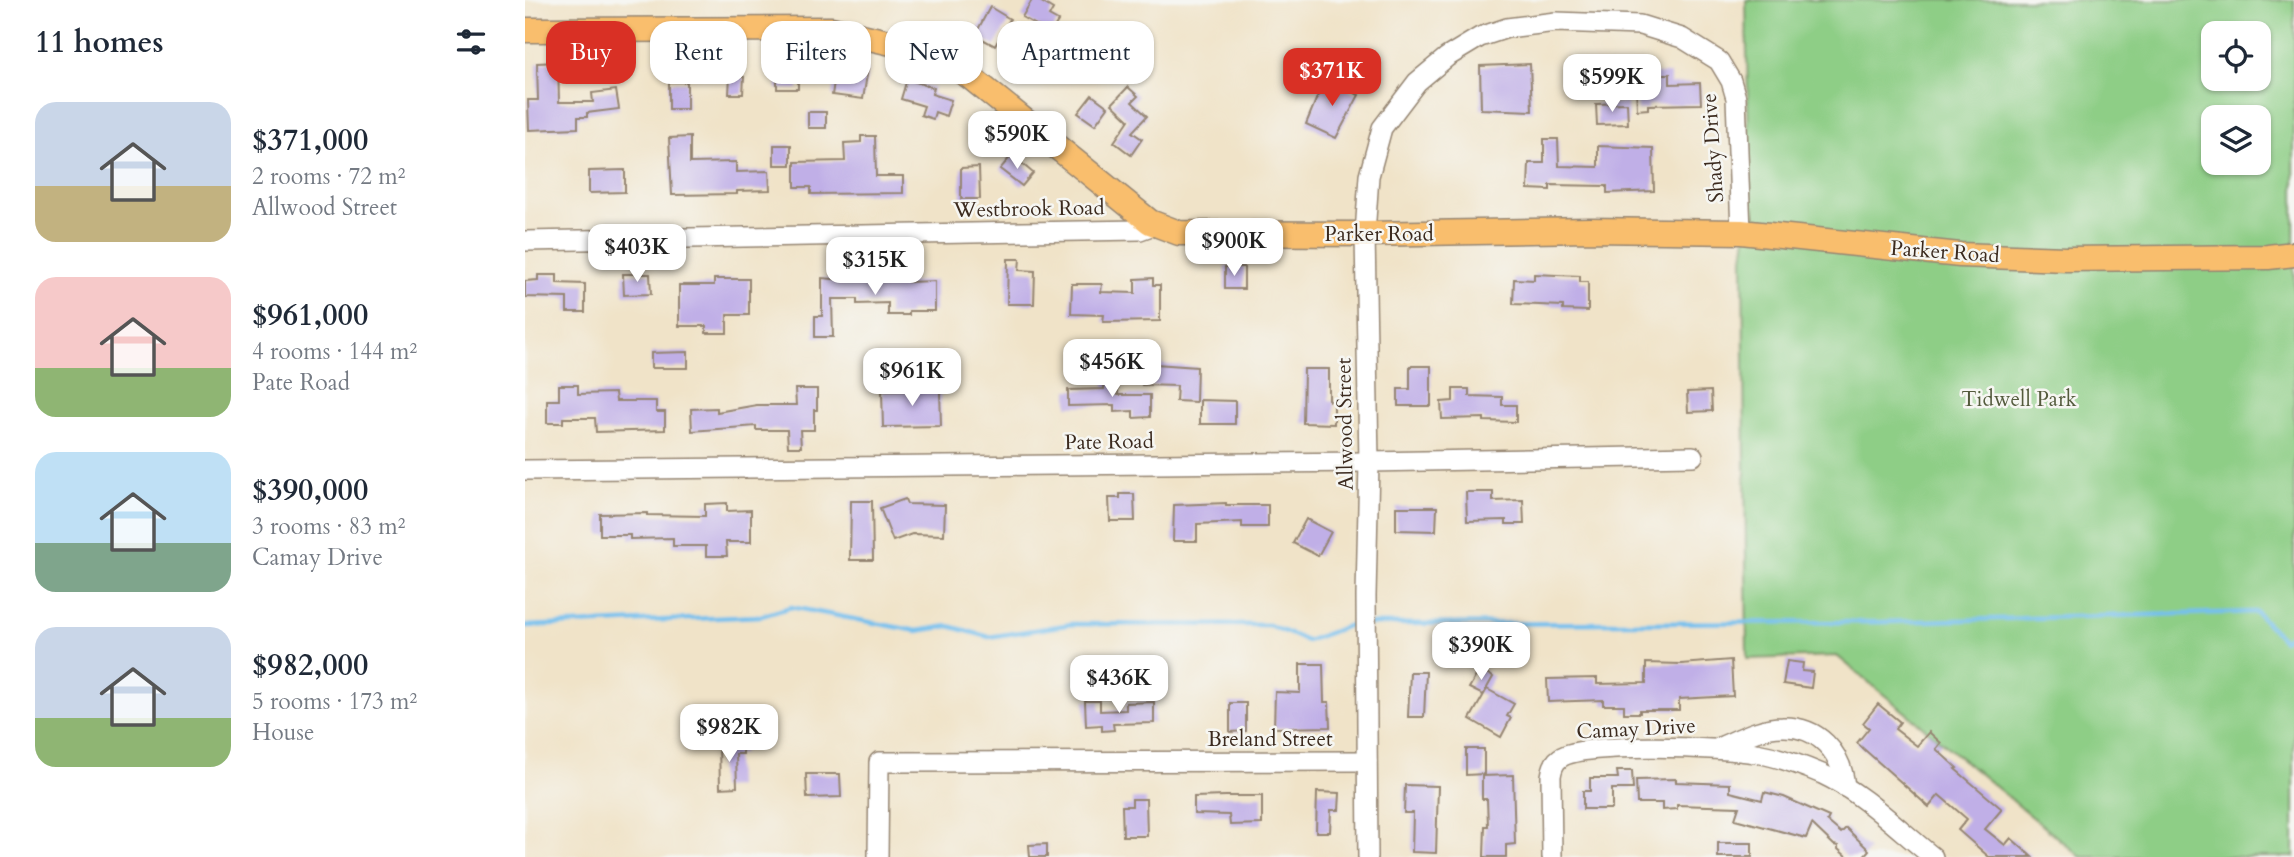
<!DOCTYPE html>
<meta charset="utf-8">
<style>
:root{--surface:#fff;--page:#f6f6f7;--text:#1f2937;--muted:#747a83;--accent:#d93025}
body{margin:0;font-family:Cardo,serif;background:var(--page);color:var(--text);height:100vh;display:flex;flex-direction:column;font-size:26px;white-space:nowrap}
*{box-sizing:border-box;margin:0}
p{font-size:23px;color:var(--muted)}
.icon{flex:none;width:38px;height:38px;fill:none;stroke:currentColor;stroke-width:2;stroke-linecap:round;stroke-linejoin:round}
.map{position:relative;flex:1;overflow:hidden}
.details{display:flex;flex-direction:column;background:var(--surface);width:525px}
.details>*{flex:none}
.top-card{position:absolute;left:21px;top:21px;width:665px;height:63px;display:flex;gap:14px}
.fabs{position:absolute;left:1676px;top:21px;display:grid;gap:14px}
.fabs a{display:grid;place-items:center;width:70px;height:70px;border-radius:14px;background:var(--surface);box-shadow:0 2px 5px #0004;font-size:35px}
.price{position:absolute;translate:-50% -60px;padding:0 16px;border-radius:14px;background:#fff;color:#222;font-size:23px;line-height:46px;filter:drop-shadow(0 2px 4px #0008)}
.price::after{content:'';position:absolute;left:50%;top:42px;width:21px;height:16px;margin-left:-10px;background:inherit;clip-path:polygon(0 0,100% 0,50% 100%)}
.price.selected{background:var(--accent);color:#fff}
ul{padding:0;list-style:none}
li{display:flex;align-items:center;gap:21px;height:175px;padding:0 35px}
li span{display:grid;place-items:center;flex:none;width:196px;height:140px;border-radius:21px;color:#555}
li>.icon{margin-inline-start:auto}
span .icon{width:84px;height:84px;fill:#fffc;stroke-width:1}
li b{font-size:30px}
h2{display:flex;justify-content:space-between;align-items:center;height:84px;padding:0 35px;font-size:30px}
.chip{padding:0 24px;border-radius:21px;background:var(--surface);box-shadow:0 2px 5px #0004;font-size:24px;line-height:63px}
.chip.selected{background:var(--accent);color:#fff}
main{display:flex;flex:1;min-height:0}
.map>svg:first-child{display:block}
</style>
<main>
<section class="details">
<h2>11 homes<svg class="icon" aria-label="filters" viewBox="0 0 24 24"><path d="M4 7h16M4 17h16"/><circle cx="9" cy="7" r="2"/><circle cx="15" cy="17" r="2"/></svg></h2>
<ul>
<li><span style="background:linear-gradient(#c9d6e8 60%,#c2b280 0)"><svg class="icon" aria-label="home" viewBox="0 0 24 24"><path d="M3 11l9-7 9 7M6 9v11h12V9"/></svg></span><div><b>$371,000</b><p>2 rooms · 72 m²</p><p>Allwood Street</p></div></li>
<li><span style="background:linear-gradient(#f6c9c9 65%,#8fb573 0)"><svg class="icon" aria-label="home" viewBox="0 0 24 24"><path d="M3 11l9-7 9 7M6 9v11h12V9"/></svg></span><div><b>$961,000</b><p>4 rooms · 144 m²</p><p>Pate Road</p></div></li>
<li><span style="background:linear-gradient(#bfe0f5 65%,#7fa58c 0)"><svg class="icon" aria-label="home" viewBox="0 0 24 24"><path d="M3 11l9-7 9 7M6 9v11h12V9"/></svg></span><div><b>$390,000</b><p>3 rooms · 83 m²</p><p>Camay Drive</p></div></li>
<li><span style="background:linear-gradient(#c9d6e8 65%,#8fb573 0)"><svg class="icon" aria-label="home" viewBox="0 0 24 24"><path d="M3 11l9-7 9 7M6 9v11h12V9"/></svg></span><div><b>$982,000</b><p>5 rooms · 173 m²</p><p>House</p></div></li>
</ul>
</section>
<div class="map">
<svg width="1769" height="857" viewBox="0 0 1769 857">
<rect width="100%" height="100%" fill="#f6f6f2"/>
<filter id="ink" filterUnits="userSpaceOnUse"><feTurbulence type="fractalNoise" baseFrequency=".0143" numOctaves="2"/><feDisplacementMap in="SourceGraphic" scale="14" xChannelSelector="R" yChannelSelector="G"/><feConvolveMatrix kernelMatrix="1 2 1 2 8 2 1 2 1" color-interpolation-filters="sRGB"/></filter>
<filter id="wash" filterUnits="userSpaceOnUse"><feTurbulence type="fractalNoise" baseFrequency=".00686" numOctaves="4" result="noise"/><feDisplacementMap in="SourceGraphic" scale="28" xChannelSelector="R" yChannelSelector="G"/><feGaussianBlur stdDeviation="1.57" result="paint"/><feColorMatrix in="noise" values="0 0 0 0 0 0 0 0 0 0 0 0 0 0 0 0 0 1.4 0 .05"/><feComposite in="paint" operator="in"/></filter>
<g filter="url(#wash)">
<rect width="100%" height="100%" fill="#f0e3c8"/>
<path fill="#8ece86" stroke="#647c52" stroke-width="2" fill-rule="evenodd" d="M1221,0h548v857h-213l-244,-201 -90,3 -4,-401 7,-49zM1689,33h45v46h-45zM1689,117h45v46h-45z"/>
<g fill="none" stroke-linecap="round" stroke-linejoin="round">
<g stroke="#75c0ee" stroke-width="4.5">
<polyline points="845,624 1357,622 1731,612 1758,640 1769,632"/>
<polyline points="0,626 236,616 266,607 392,631 424,626 464,637 547,624 744,625 782,641 828,624 836,624"/>
</g>
</g>
<g id="blocks">
<g fill="#c0afe7">
<polygon points="507,0 513,0 528,9 524,16 533,21 522,39 512,32 515,27 497,17"/>
<polygon points="465,7 485,19 470,46 450,35"/>
<polygon points="526,36 550,55 535,74 511,55"/>
<polygon points="33,62 34,102 68,102 67,93 91,90 94,109 62,113 62,117 53,117 53,128 4,130 3,100 13,100 12,63"/>
<polygon points="1005,64 1007,111 956,109 955,66"/>
<polygon points="273,65 273,89 252,89 252,66"/>
<polygon points="327,67 343,69 338,99 307,95 311,70 326,72"/>
<polygon points="1128,74 1145,74 1145,84 1175,83 1176,104 1123,105 1123,109 1112,110 1111,84 1128,84"/>
<polygon points="205,76 219,77 218,94 204,94"/>
<polygon points="800,78 834,95 811,138 781,124"/>
<polygon points="382,79 409,88 407,94 426,100 421,116 410,112 408,119 396,115 399,106 376,99"/>
<rect x="144" y="82" width="18" height="27"/>
<polygon points="603,87 613,96 607,102 622,116 607,132 617,139 606,155 589,142 604,120 587,104"/>
<polygon points="567,95 583,107 570,125 553,113"/>
<polygon points="1102,103 1103,124 1072,125 1071,104"/>
<rect x="283" y="112" width="18" height="16"/>
<polygon points="336,136 350,136 351,176 378,176 378,193 286,194 286,187 270,187 270,162 320,161 319,143 336,142"/>
<polygon points="165,137 165,163 211,162 211,172 244,171 245,190 212,191 212,194 147,195 144,138"/>
<polygon points="1019,139 1033,139 1034,166 1073,167 1073,146 1128,148 1129,191 1082,193 1082,186 1025,185 1025,190 1003,189 1004,163 1019,163"/>
<rect x="249" y="145" width="17" height="20"/>
<polygon points="487,155 508,173 497,186 475,169"/>
<polygon points="454,167 455,199 436,199 436,168"/>
<polygon points="100,170 100,192 64,193 64,171"/>
<polygon points="483,259 495,259 494,270 510,271 509,304 482,304"/>
<rect x="700" y="267" width="19" height="22"/>
<polygon points="98,274 125,274 126,294 99,295"/>
<polygon points="1009,274 1055,276 1055,282 1063,282 1063,311 1038,310 1038,306 988,304 989,279 1009,280"/>
<polygon points="13,275 32,275 32,283 60,284 60,312 42,312 42,298 0,297 0,281 13,280"/>
<polygon points="383,276 383,282 410,281 410,311 384,311 384,315 363,315 363,303 332,304 332,299 307,299 308,337 290,337 290,316 297,316 297,278 320,280"/>
<polygon points="628,278 628,285 635,285 635,321 578,322 579,315 546,314 547,284 577,284 576,292 610,293 610,279"/>
<polygon points="189,279 224,279 224,315 202,315 202,333 181,333 181,326 154,326 154,285 189,285"/>
<polygon points="163,352 163,368 126,368 126,353"/>
<polygon points="616,363 672,367 671,402 651,401 652,386 617,385"/>
<polygon points="885,366 906,366 906,406 873,406 873,389 885,389"/>
<polygon points="779,369 804,369 804,401 809,401 809,424 778,423"/>
<polygon points="580,376 594,376 593,395 625,395 625,417 608,418 608,411 589,412 589,405 543,406 543,390 579,389"/>
<polygon points="34,385 53,385 53,394 90,393 91,401 131,401 131,412 140,412 140,430 71,432 70,418 38,418 38,423 22,423 22,400 34,400"/>
<polygon points="270,389 292,389 292,410 289,410 289,430 275,430 276,447 263,447 262,430 231,430 231,426 167,431 166,409 192,408 192,412 232,405 271,405"/>
<polygon points="928,389 944,389 944,396 977,397 977,405 991,405 991,422 959,421 959,418 917,419 916,402 928,401"/>
<polygon points="415,390 416,426 358,427 357,391"/>
<polygon points="1186,391 1187,411 1163,412 1162,392"/>
<polygon points="675,400 710,401 710,424 675,424"/>
<polygon points="941,492 968,492 968,501 998,500 999,524 981,524 981,520 942,521"/>
<polygon points="595,494 609,494 610,521 585,521 584,498 595,498"/>
<polygon points="380,499 382,504 420,505 419,535 387,534 368,541 355,508"/>
<polygon points="326,501 347,501 348,560 325,560"/>
<polygon points="202,503 202,511 226,510 226,542 201,542 202,556 181,556 181,546 148,546 148,538 105,539 105,535 75,535 75,514 122,513 122,515 180,516 180,504"/>
<polygon points="701,503 701,505 743,505 743,527 717,527 717,522 672,524 672,541 648,541 649,505"/>
<polygon points="871,507 912,507 911,531 871,530"/>
<polygon points="781,519 806,532 793,556 768,543"/>
<polygon points="1206,660 1208,696 1154,699 1154,710 1115,710 1115,713 1099,713 1099,705 1078,705 1078,700 1023,702 1022,679 1072,678 1072,684 1121,683 1121,663 1156,664"/>
<polygon points="1262,661 1278,663 1277,671 1288,672 1286,688 1258,684"/>
<polygon points="775,664 798,664 799,702 804,702 805,727 749,728 750,692 775,693"/>
<polygon points="955,669 968,677 958,695 944,688"/>
<polygon points="885,672 901,672 899,717 883,717"/>
<polygon points="962,689 989,704 982,716 986,718 976,737 945,719"/>
<polygon points="560,701 575,701 575,711 601,710 601,703 629,702 629,723 588,724 589,730 577,731 577,725 561,726"/>
<polygon points="705,703 721,703 721,731 705,732"/>
<polygon points="1353,704 1375,722 1370,729 1392,746 1404,732 1416,743 1411,749 1432,768 1430,769 1477,809 1460,829 1480,845 1486,838 1507,857 1464,857 1433,830 1442,819 1414,795 1404,807 1332,743 1344,728 1338,723"/>
<polygon points="194,743 218,743 218,754 211,754 212,787 195,788"/>
<polygon points="941,749 959,749 959,774 941,775"/>
<polygon points="1092,771 1107,771 1108,789 1087,789 1087,809 1058,809 1058,791 1065,791 1065,778 1093,778"/>
<polygon points="281,774 315,774 316,797 282,798"/>
<polygon points="988,775 990,844 981,845 981,857 959,857 960,826 963,826 962,799 957,799 957,776"/>
<polygon points="1151,779 1151,782 1205,784 1205,792 1237,800 1239,792 1259,797 1304,817 1302,821 1316,833 1321,828 1344,850 1338,857 1322,857 1313,849 1313,846 1309,845 1287,824 1281,838 1210,819 1214,807 1152,805 1152,809 1137,810 1137,803 1112,803 1111,780"/>
<polygon points="880,785 913,786 911,853 887,852 888,813 879,813"/>
<polygon points="792,792 815,793 814,810 806,810 805,832 791,832"/>
<polygon points="701,796 737,796 737,824 705,825 704,815 669,814 669,797"/>
<polygon points="607,799 621,799 622,836 598,836 597,806 607,806"/>
<rect x="1193" y="843" width="34" height="14"/>
<polygon points="522,844 522,857 505,857 504,845"/>
</g>
</g>
</g>
<g filter="url(#ink)">
<use href="#blocks" fill-opacity="0" stroke="#968673" stroke-width="2"/>
<g fill="none" stroke-linecap="round" stroke-linejoin="round">
<g stroke="#968673" stroke-width="22">
<g id="minor">
<polyline points="0,241 615,230 629,225"/>
<polyline points="0,470 844,462 1168,456"/>
<path d="M1195,747c19,-8 41,-20 62,-20 36,-1 60,25 63,60"/>
<polyline points="353,857 354,762 842,761"/>
<polyline points="843,857 841,596 844,462 840,234 844,176 857,128 892,82 922,57 955,37 982,28 1031,22 1115,25 1157,38 1194,61 1206,81 1211,98 1216,232"/>
<path d="M1027,857l-1,-81c1,-7 3,-14 9,-18 23,-17 164,-10 196,-5 23,4 45,12 66,21 41,19 76,55 111,83"/>
</g>
</g>
<g stroke="#968673" stroke-width="27">
<polyline id="major" points="0,30 306,29 384,47 416,59 444,76 625,222 654,233 840,234 1064,230 1216,232 1435,255 1541,259 1743,257 1769,254"/>
</g>
<use href="#minor" stroke="#fff" stroke-width="19"/>
<use href="#major" stroke="#f9be6d" stroke-width="24"/>
</g>
</g>
<g text-anchor="middle" dominant-baseline="central" stroke-width="5" stroke-linejoin="round" paint-order="stroke">
<g font-size="21" fill="#3b2a1e" stroke="#f6f6f2">
<text transform="translate(1188 148) rotate(-94)">Shady Drive</text>
<text transform="translate(504 209) rotate(-1)">Westbrook Road</text>
<text x="854" y="234">Parker Road</text>
<text transform="translate(1420 252) rotate(4)">Parker Road</text>
<text transform="translate(820 424) rotate(-91)">Allwood Street</text>
<text transform="translate(584 442) rotate(-1)">Pate Road</text>
<text transform="translate(1111 729) rotate(-3)">Camay Drive</text>
<text x="745" y="739">Breland Street</text>
</g>
<g font-size="21" fill="#545b3d" stroke="#f6f6f2">
<text x="1494" y="399">Tidwell Park</text>
</g>
</g>
</svg>
<div class="fabs">
<a><svg class="icon" aria-label="locate" viewBox="0 0 24 24"><circle cx="12" cy="12" r="6"/><path d="M12 2v4M12 18v4M2 12h4M18 12h4"/></svg></a>
<a><svg class="icon" aria-label="layers" viewBox="0 0 24 24"><path d="M12 4l9 5-9 5-9-5zM3 14l9 5 9-5"/></svg></a>
</div>
<b class="price selected" style="left:807px;top:108px">$371K</b>
<b class="price" style="left:1087px;top:114px">$599K</b>
<b class="price" style="left:492px;top:171px">$590K</b>
<b class="price" style="left:709px;top:278px">$900K</b>
<b class="price" style="left:112px;top:284px">$403K</b>
<b class="price" style="left:350px;top:297px">$315K</b>
<b class="price" style="left:587px;top:399px">$456K</b>
<b class="price" style="left:387px;top:408px">$961K</b>
<b class="price" style="left:956px;top:682px">$390K</b>
<b class="price" style="left:594px;top:715px">$436K</b>
<b class="price" style="left:204px;top:764px">$982K</b>
<div class="top-card">
<a class="chip selected">Buy</a>
<a class="chip">Rent</a>
<a class="chip">Filters</a>
<a class="chip">New</a>
<a class="chip">Apartment</a>
</div>
</div>
</main>
